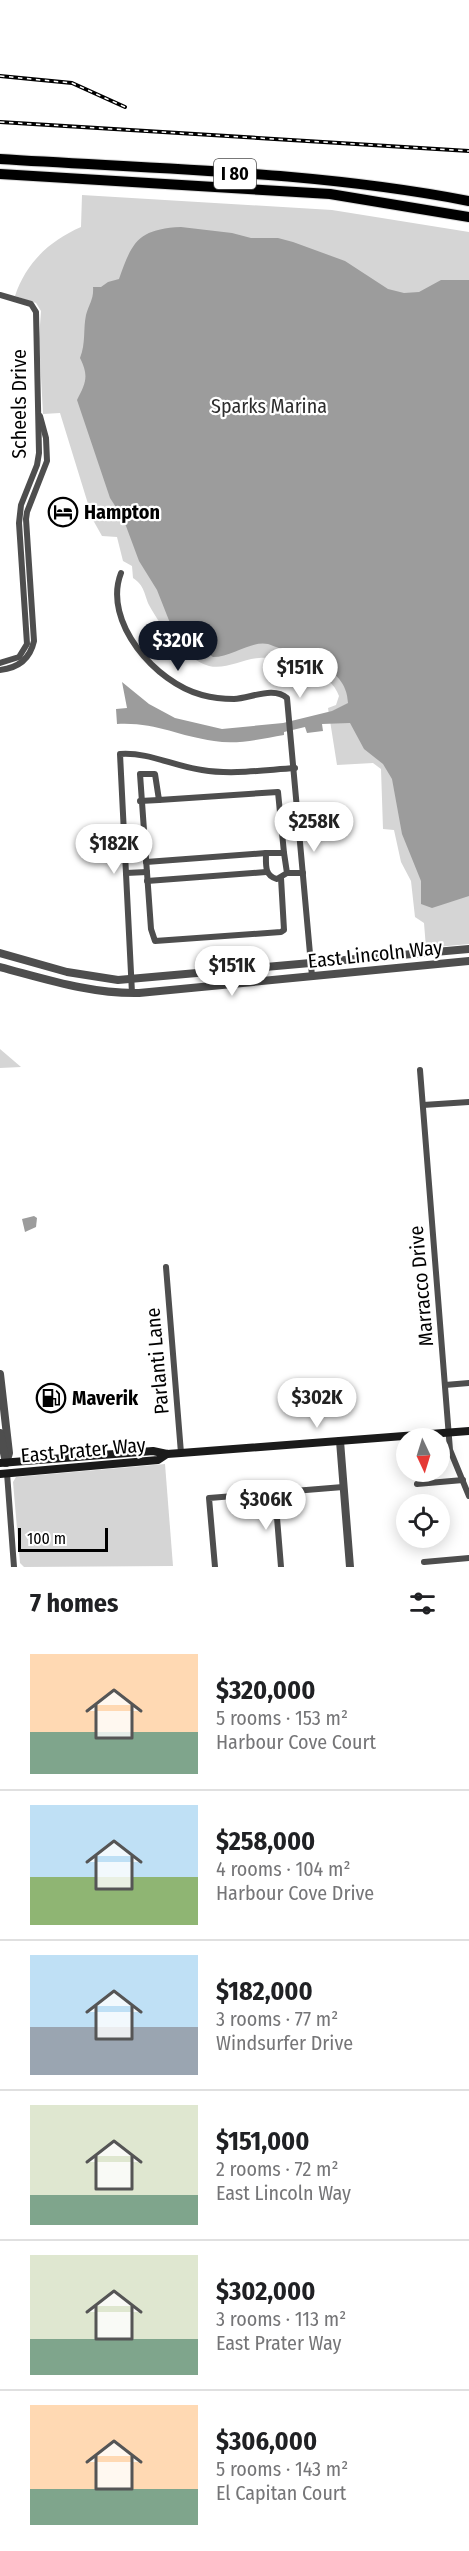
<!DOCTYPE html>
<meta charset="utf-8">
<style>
:root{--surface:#fff;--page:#f6f6f6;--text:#202124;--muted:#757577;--line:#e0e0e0;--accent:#111827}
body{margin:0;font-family:"Fira Sans Condensed",sans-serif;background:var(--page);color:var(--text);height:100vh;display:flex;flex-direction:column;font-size:22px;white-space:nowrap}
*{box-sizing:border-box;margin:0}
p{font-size:20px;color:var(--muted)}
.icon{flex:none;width:33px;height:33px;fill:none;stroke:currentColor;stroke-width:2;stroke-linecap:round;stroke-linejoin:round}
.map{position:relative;height:1567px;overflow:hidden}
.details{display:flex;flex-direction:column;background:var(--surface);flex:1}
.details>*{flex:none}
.needle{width:39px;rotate:176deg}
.buttons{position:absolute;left:396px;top:1428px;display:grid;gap:12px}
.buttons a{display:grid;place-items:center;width:54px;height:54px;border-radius:50%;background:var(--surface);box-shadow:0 3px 15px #0003;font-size:30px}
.scale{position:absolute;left:18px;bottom:15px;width:90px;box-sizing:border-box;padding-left:6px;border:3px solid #000;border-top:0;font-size:16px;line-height:21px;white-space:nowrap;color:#000;-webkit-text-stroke:4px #fff;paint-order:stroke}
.price{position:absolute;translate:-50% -51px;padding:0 14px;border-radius:21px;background:#fff;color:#222;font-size:20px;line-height:39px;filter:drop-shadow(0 2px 3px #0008)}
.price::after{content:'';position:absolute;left:50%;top:36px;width:18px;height:14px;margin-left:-9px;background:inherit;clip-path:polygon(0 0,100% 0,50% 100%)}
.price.active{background:var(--accent);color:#fff}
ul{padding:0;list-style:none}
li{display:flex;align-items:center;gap:18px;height:150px;padding:0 30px}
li+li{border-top:2px solid var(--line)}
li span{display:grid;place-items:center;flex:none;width:168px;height:120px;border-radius:0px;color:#555}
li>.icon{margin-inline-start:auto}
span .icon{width:72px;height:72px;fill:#fffc;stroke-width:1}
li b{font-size:26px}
h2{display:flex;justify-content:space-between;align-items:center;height:72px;padding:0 30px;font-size:26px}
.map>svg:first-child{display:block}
</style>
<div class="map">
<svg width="469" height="1567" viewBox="0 0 469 1567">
<rect width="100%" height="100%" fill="#fff"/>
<g fill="#d5d5d5">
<path d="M82,195l250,15 137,22v712l-43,4 -2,-25 -9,-6 -4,-36 -10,-19 -7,-32 -11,-1 -2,-60 -8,-6 -36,2 -9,-57 8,-3 3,-9c-8,-25 -53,-40 -80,-38 -16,1 -34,12 -50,8 -26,-8 -48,-39 -60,-61 -5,-11 -4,-19 -16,-27l-1,-12 -9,-5 -6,-24 -15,-1 -9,-16 -33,-107 -17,1 -4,-75 2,-28 -5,-8 -21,-7c11,-33 34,-55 66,-69z"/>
<polygon points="0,1049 21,1067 0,1068"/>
<polygon points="165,1464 173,1566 24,1567 20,1563 13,1482 16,1477"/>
</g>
<g fill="#9c9c9c">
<path d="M181,227l51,6 19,5h27l15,4 52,19 43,28 16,4 15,-1 22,-12h28v616l-37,12 -11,-4v-23l-19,-47 -10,-55 -9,-15 -19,-15 -14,-26 -28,1 1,7 -16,2 -2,-6 -21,5v3c-23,4 -47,10 -70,6 -37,-5 -58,-19 -97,-17l-1,-15 11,-1 -5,-26 27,22 26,14 47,11 61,-6 49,-12 16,-8c-1,-39 -50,-47 -80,-59 -16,-4 -36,13 -55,13l-32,-20 -11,-14 -13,-33 -18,-29 -16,-43 -13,-20 -33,-98c9,-17 12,-24 3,-42 6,-15 3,-29 6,-43 3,-11 8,-16 7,-28h8l7,-5 11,-3c13,-37 19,-50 62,-52z"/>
<polygon points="34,1216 37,1218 36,1227 25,1232 22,1219"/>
</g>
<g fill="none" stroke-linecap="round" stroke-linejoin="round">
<g stroke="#dbdbdb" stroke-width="12">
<g id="motorway">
<path d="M0,159c156,10 315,12 469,42"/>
<polyline points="0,174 330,194 469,217"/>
</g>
</g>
<g stroke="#4e4e4e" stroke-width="6">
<polyline points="0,295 31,304 36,312 39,453 37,465 21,505 19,523 27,644 19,657 0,663"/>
<path d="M121,573c-19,49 35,110 81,122 11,3 21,4 32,4 17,-1 40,-13 53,-1l25,278"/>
<path d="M0,670c18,-2 30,-11 34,-29l-8,-122 1,-7 20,-51 -1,-23 -6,-22"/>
<polyline points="140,801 159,800"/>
<polyline points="146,862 266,853"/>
<polyline points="126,873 147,872"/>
<path d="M287,873l-10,6c-13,-3 -11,-15 -11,-26h18l3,20h16"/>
<polyline points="281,878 284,930 281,932 155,941 151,929 140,774 155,774 159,800 278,792 284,853"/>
<polyline points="147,881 266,872"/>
<path d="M132,993l-12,-239c29,-2 53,12 82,16 30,5 62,0 93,-2"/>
<polyline points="420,1070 450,1450 469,1496"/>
<polyline points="423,1105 469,1102"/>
<polyline points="166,1267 181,1453"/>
<polyline points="445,1385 469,1383"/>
<polyline points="7,1473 14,1567"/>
<polyline points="417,1484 463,1480"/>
<polyline points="275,1493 281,1567"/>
<polyline points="424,1562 469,1558"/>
<polyline points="215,1567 209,1498 343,1487"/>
</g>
<g stroke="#4e4e4e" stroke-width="8">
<polyline points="0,953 67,972 118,980 469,949"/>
<path d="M0,967c46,12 91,27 139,26l330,-32"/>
<polyline points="0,1374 9,1453 6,1463"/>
<polyline points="0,1433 6,1463"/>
<polyline points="340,1441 350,1567"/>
</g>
<g stroke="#1b1b1b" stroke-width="8">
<polyline points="0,1463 153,1451 167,1454 181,1453 469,1431"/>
<polyline points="0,1474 158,1460 167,1454"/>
</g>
<use href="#motorway" stroke="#000" stroke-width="10"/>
<g stroke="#000" stroke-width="4">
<g id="rail">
<polyline points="0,76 72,83 125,107"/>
<polyline points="0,122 469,151"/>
</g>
</g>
<use href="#rail" stroke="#fff" stroke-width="1.5" stroke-dasharray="4.5" stroke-linecap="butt"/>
</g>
<defs>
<g id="hotel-ring" transform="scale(1.5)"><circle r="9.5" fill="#fff" stroke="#000" stroke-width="1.5"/><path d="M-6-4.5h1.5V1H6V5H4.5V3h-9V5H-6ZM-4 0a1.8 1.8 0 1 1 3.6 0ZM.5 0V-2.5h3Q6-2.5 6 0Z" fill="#000"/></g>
<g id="fuel-ring" transform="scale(1.5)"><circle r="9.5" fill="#fff" stroke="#000" stroke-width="1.5"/><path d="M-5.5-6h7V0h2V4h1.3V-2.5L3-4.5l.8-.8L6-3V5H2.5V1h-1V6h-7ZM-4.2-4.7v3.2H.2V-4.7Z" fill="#000"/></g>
</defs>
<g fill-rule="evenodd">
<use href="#hotel-ring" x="63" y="512"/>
<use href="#fuel-ring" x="51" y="1398"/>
</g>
<g text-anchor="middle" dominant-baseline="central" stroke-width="4.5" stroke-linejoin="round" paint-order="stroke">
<rect fill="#fff" stroke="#4c4c4c" stroke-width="1.5" x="214" y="159" width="42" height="30" rx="4.5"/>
<g font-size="18" font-weight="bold" fill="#000">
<text x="235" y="174">I 80</text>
</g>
<g font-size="20" fill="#000" stroke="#fff">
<text transform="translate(19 404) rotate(-90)">Scheels Drive</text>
<text transform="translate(375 954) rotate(-6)">East Lincoln Way</text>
<text transform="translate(421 1286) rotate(-95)">Marracco Drive</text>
<text transform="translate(157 1361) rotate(-95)">Parlanti Lane</text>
<text transform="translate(83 1450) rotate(-5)">East Prater Way</text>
</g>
<g font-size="20" fill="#2c2c2c" stroke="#fff">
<text x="269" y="406">Sparks Marina</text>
</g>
<g font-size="20" font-weight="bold" fill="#000" stroke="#fff" text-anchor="start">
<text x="84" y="512">Hampton</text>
<text x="72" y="1398">Maverik</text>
</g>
</g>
</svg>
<div class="buttons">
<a><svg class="needle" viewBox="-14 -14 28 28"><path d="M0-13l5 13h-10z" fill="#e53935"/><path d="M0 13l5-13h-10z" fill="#757577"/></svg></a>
<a><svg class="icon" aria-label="locate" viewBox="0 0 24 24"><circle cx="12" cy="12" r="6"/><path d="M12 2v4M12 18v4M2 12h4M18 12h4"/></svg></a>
</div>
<div class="scale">100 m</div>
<b class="price active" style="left:178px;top:672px">$320K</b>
<b class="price" style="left:300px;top:699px">$151K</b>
<b class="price" style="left:314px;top:853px">$258K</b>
<b class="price" style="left:114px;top:875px">$182K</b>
<b class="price" style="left:232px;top:997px">$151K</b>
<b class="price" style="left:317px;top:1429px">$302K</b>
<b class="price" style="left:266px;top:1531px">$306K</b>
</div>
<section class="details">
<h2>7 homes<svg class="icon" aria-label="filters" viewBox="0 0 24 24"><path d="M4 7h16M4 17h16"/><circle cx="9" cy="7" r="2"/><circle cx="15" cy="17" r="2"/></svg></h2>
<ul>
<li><span style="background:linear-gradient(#ffd9b3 65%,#7fa58c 0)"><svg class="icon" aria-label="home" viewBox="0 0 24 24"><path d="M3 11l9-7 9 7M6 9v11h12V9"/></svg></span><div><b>$320,000</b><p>5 rooms · 153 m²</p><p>Harbour Cove Court</p></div></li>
<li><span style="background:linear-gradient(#bfe0f5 60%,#8fb573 0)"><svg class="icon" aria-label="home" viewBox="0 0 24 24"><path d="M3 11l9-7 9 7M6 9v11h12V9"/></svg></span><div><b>$258,000</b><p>4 rooms · 104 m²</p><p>Harbour Cove Drive</p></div></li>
<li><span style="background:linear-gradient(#bfe0f5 60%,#9aa5b1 0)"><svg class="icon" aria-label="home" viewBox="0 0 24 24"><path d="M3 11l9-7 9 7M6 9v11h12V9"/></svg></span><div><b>$182,000</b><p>3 rooms · 77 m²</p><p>Windsurfer Drive</p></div></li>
<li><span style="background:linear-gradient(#dfe7d0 75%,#7fa58c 0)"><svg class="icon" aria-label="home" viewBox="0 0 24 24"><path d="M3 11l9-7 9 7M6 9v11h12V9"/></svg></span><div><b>$151,000</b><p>2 rooms · 72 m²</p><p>East Lincoln Way</p></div></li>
<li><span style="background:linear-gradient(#dfe7d0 70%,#7fa58c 0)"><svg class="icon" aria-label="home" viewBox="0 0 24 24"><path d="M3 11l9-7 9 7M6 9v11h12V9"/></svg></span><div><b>$302,000</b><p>3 rooms · 113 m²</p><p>East Prater Way</p></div></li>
<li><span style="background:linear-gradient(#ffd9b3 70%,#7fa58c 0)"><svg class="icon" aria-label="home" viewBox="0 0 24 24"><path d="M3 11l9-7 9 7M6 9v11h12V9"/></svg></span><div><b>$306,000</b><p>5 rooms · 143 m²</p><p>El Capitan Court</p></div></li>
</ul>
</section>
